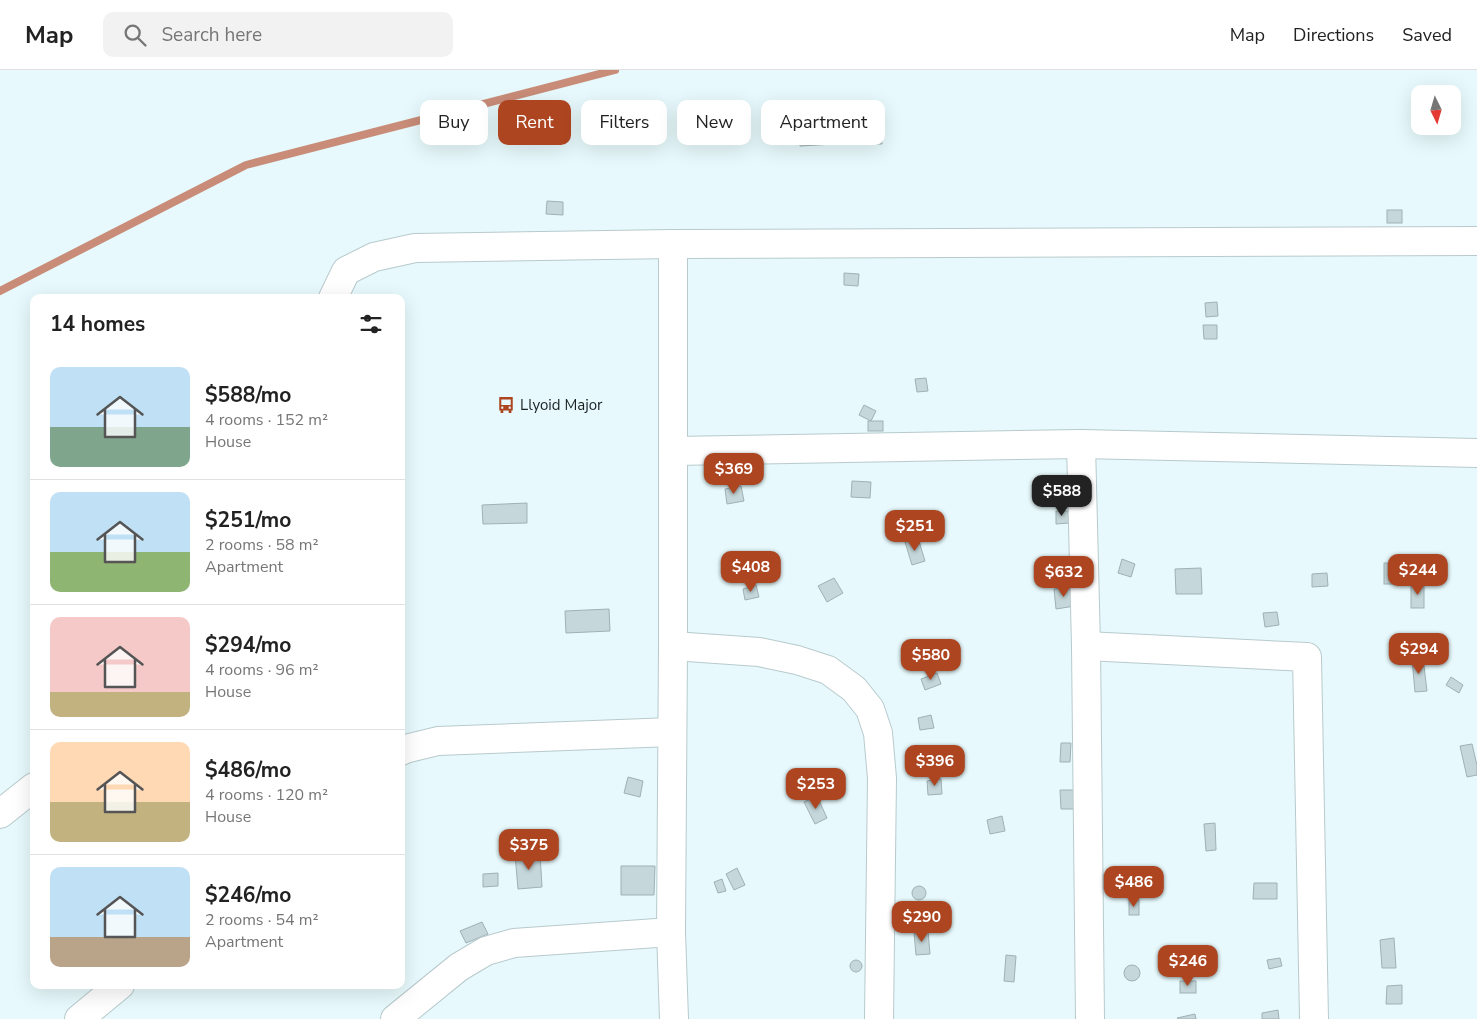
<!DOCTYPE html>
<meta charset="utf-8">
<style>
:root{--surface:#fff;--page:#f2f2f2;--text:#222;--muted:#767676;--line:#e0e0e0;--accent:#ad4521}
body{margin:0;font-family:"Nunito Sans",sans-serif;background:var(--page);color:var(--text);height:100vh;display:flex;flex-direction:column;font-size:19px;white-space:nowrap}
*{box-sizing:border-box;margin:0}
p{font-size:16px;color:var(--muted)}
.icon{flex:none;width:28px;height:28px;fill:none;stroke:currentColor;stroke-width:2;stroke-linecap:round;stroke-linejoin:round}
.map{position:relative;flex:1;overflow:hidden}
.drawer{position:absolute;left:30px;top:224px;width:375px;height:695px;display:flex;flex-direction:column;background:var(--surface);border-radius:10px;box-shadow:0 5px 20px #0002}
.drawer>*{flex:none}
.guide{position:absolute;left:420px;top:30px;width:475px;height:45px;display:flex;gap:10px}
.needle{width:32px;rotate:175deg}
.controls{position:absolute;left:1411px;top:15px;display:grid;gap:10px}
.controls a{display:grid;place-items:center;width:50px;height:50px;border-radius:10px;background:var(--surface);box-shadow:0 5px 20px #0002;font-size:25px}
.price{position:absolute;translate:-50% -42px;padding:0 11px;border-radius:10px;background:var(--accent);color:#fff;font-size:16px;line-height:32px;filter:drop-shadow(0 1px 2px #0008)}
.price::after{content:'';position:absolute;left:50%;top:30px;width:15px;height:11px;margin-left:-8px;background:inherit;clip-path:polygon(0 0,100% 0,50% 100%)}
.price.current{background:#222;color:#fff}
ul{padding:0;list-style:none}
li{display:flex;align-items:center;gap:15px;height:125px;padding:0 20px}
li+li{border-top:1px solid var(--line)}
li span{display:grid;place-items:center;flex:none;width:140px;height:100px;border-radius:10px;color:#555}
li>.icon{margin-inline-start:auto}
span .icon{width:60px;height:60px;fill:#fffc;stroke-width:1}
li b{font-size:21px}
h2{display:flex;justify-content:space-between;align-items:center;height:60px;padding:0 20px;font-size:21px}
.chip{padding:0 18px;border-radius:10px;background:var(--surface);box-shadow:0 5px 20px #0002;font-size:18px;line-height:45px}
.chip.current{background:var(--accent);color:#fff}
header{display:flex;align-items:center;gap:30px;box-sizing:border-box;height:70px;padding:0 25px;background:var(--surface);border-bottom:1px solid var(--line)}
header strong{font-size:24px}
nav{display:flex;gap:28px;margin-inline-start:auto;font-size:18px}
.search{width:350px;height:45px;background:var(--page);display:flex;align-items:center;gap:12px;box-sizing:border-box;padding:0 18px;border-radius:10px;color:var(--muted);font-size:19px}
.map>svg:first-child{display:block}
</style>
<header>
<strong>Map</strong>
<div class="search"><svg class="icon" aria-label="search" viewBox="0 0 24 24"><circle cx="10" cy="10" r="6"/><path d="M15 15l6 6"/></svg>Search here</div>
<nav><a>Map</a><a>Directions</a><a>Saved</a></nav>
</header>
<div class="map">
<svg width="1477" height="949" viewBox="0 0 1477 949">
<rect width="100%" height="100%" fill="#e7f9fc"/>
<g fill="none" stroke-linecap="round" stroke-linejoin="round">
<polyline stroke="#c88c78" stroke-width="8" points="0,221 246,95 615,0"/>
</g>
<g fill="#c5d7da" stroke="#a0b1b4">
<polygon points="882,59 882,74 843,74 843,60"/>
<polygon points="833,60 834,74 800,76 799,62"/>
<polygon points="547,131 563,132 563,145 546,144"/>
<rect x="1387" y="140" width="15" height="13"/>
<polygon points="844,203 859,204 858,216 844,215"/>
<polygon points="1217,232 1218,246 1206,247 1205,233"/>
<polygon points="1203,255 1217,255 1217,269 1204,269"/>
<polygon points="926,308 928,321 917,322 915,309"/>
<polygon points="864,335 876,341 871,351 859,345"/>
<rect x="868" y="351" width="15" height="10"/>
<polygon points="852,411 871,412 870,428 851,427"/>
<polygon points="741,416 744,431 727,434 725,419"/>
<polygon points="527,433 527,453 483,454 482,435"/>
<polygon points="1056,441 1068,441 1069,453 1056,454"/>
<polygon points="918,468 925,491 912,495 905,472"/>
<polygon points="1122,489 1135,494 1131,507 1118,503"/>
<rect x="1384" y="493" width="13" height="21"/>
<polygon points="1201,498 1202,524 1176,524 1175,499"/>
<polygon points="1327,503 1328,516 1312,517 1312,504"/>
<polygon points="834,508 843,523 827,532 818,516"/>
<polygon points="756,515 759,527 745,530 743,519"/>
<rect x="1411" y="515" width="13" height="23"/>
<polygon points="1073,517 1075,536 1056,539 1054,519"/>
<polygon points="609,539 610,561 566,563 565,541"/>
<polygon points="1277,542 1279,555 1265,557 1263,543"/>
<polygon points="1423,588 1427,621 1415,622 1412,589"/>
<polygon points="937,603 941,614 925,620 921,609"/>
<polygon points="1451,607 1463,615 1459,623 1446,615"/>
<polygon points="931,645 934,658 920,660 918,648"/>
<polygon points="1061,673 1071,673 1070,692 1060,692"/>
<polygon points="1472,674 1477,695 1477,705 1467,707 1460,676"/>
<polygon points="928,683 942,685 940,695 927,692"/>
<polygon points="628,707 643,711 640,727 624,723"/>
<polygon points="941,709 942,724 928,725 927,711"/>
<polygon points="1060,720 1079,720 1079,739 1061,739"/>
<polygon points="817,726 827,748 815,754 804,732"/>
<polygon points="1002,746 1005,761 990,764 987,750"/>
<polygon points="1215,753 1216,780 1206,781 1204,754"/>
<polygon points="540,783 542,817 518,819 515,784"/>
<polygon points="621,796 655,796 654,825 621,825"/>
<polygon points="737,798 745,815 734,820 726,804"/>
<polygon points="498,803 498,816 483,817 483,804"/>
<polygon points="1117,803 1118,817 1102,819 1100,805"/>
<polygon points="722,809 726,821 718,823 714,812"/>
<polygon points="1254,813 1277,813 1277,829 1253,829"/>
<circle cx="919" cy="823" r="7"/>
<rect x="1129" y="830" width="10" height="15"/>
<polygon points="482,852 488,864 466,873 460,861"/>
<polygon points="928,861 930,884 916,885 914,862"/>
<polygon points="1394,868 1396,898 1382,898 1380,870"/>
<polygon points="1164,883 1175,884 1174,897 1163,896"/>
<polygon points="1006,885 1016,886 1014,912 1004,911"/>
<polygon points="1280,888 1282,896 1269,899 1267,890"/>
<circle cx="856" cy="896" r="6"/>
<circle cx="1132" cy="903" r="8"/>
<rect x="1180" y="911" width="16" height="12"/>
<polygon points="1402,915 1402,934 1386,934 1387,916"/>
<polygon points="1278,940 1279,949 1262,949 1262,943"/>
<polygon points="1195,944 1196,949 1178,949 1177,948"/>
</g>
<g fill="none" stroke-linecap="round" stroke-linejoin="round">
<g stroke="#b8cacd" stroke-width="30">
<g id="minor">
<polyline points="673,174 673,576 671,862 674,949"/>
<polyline points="333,228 346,201 374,187 415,178 673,174 1477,171"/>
<polyline points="1081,374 1086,576 1090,949"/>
<polyline points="673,381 1081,374 1477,383"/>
<polyline points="673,576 759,582 797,590 828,600 854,619 870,639 878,663 882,708 879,949"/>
<polyline points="1086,576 1307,587 1314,949"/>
<polyline points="401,681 405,679 438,671 672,662"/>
<polyline points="0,744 34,717"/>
<polyline points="79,949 120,915"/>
<polyline points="395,949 459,897 486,881 514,873 671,862"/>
</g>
</g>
<use href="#minor" stroke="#fff" stroke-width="28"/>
</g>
<defs>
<g id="bus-bare" transform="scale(1.35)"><path d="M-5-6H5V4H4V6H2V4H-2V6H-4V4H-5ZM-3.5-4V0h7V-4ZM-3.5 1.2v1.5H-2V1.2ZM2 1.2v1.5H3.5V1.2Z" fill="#ad4521" stroke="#e7f9fc" stroke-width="2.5" paint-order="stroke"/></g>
</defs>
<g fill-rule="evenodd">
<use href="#bus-bare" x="506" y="335"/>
</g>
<g text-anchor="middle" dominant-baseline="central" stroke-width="4.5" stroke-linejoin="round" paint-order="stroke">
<g font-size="15" fill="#1b2223" stroke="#e7f9fc" text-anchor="start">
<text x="520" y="335">Llyoid Major</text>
</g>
</g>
</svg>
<div class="controls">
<a><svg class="needle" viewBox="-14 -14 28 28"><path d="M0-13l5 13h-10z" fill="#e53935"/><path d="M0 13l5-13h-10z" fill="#767676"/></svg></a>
</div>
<b class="price" style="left:734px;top:425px">$369</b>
<b class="price current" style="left:1062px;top:447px">$588</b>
<b class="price" style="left:915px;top:482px">$251</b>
<b class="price" style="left:751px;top:523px">$408</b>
<b class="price" style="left:1418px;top:526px">$244</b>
<b class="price" style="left:1064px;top:528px">$632</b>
<b class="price" style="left:1419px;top:605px">$294</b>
<b class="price" style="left:931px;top:611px">$580</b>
<b class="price" style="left:935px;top:717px">$396</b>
<b class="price" style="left:816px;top:740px">$253</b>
<b class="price" style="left:529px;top:801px">$375</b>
<b class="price" style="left:1134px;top:838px">$486</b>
<b class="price" style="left:922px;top:873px">$290</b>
<b class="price" style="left:1188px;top:917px">$246</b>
<div class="guide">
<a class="chip">Buy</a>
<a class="chip current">Rent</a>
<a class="chip">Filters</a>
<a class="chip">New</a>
<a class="chip">Apartment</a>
</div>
<section class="drawer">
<h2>14 homes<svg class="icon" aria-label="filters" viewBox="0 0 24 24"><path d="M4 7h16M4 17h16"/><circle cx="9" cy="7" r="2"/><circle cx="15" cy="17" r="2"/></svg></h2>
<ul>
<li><span style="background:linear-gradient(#bfe0f5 60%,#7fa58c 0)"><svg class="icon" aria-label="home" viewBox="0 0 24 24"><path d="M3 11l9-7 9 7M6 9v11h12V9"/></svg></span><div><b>$588/mo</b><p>4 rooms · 152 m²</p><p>House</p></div></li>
<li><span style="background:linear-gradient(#bfe0f5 60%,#8fb573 0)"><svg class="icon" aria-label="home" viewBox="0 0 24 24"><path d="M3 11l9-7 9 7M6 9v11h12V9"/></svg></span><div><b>$251/mo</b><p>2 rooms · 58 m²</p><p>Apartment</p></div></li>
<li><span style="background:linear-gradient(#f6c9c9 75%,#c2b280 0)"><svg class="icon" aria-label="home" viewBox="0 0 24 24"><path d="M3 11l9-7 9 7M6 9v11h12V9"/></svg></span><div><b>$294/mo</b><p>4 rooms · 96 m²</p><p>House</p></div></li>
<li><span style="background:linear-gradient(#ffd9b3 60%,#c2b280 0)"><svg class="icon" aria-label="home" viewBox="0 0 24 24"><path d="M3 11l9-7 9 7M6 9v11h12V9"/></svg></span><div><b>$486/mo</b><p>4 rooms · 120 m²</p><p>House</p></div></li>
<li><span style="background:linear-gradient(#bfe0f5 70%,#b9a48a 0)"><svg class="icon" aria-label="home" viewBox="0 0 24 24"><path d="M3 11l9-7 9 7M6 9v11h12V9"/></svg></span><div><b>$246/mo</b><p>2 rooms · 54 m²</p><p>Apartment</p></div></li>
</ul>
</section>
</div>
